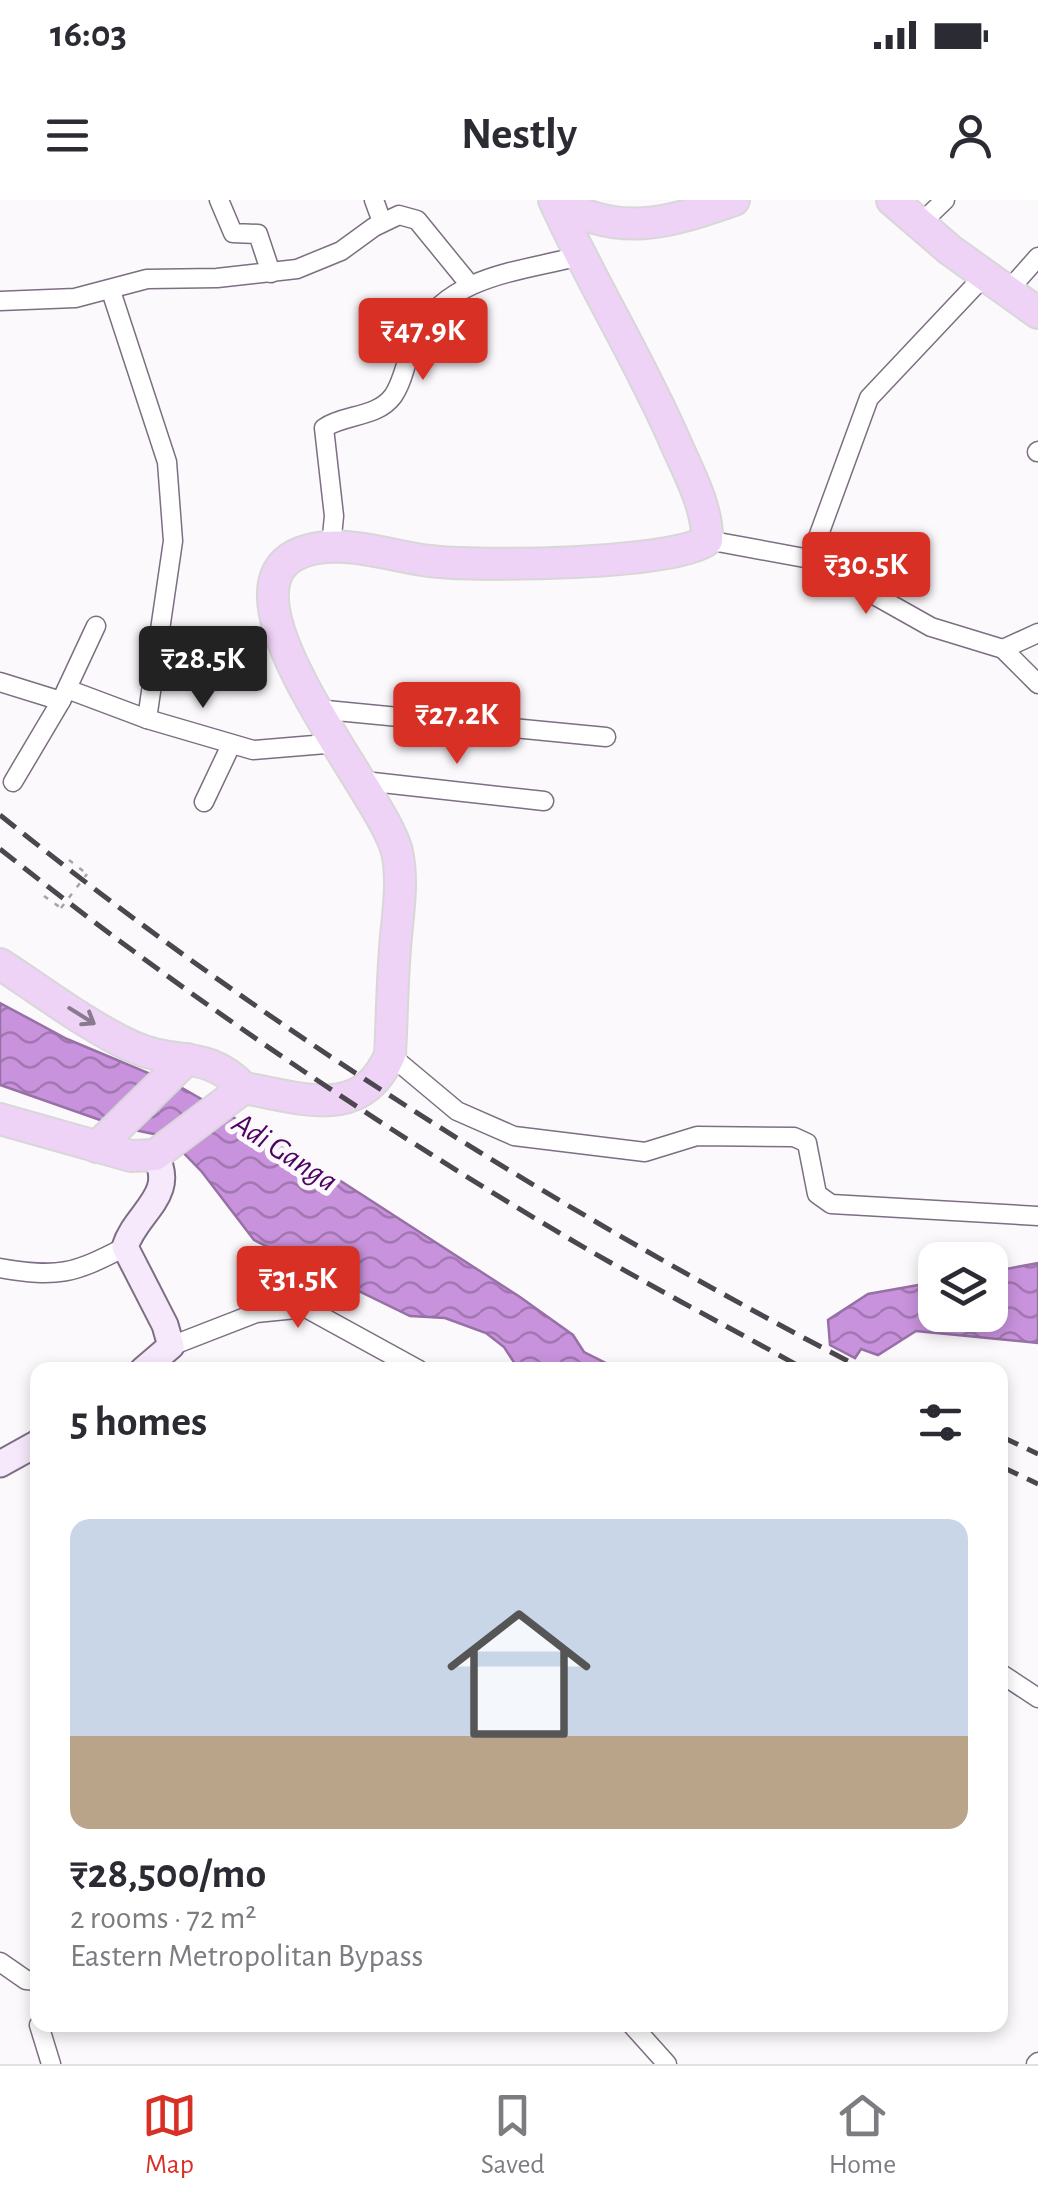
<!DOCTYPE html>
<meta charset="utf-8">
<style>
:root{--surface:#fff;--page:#f7f7f7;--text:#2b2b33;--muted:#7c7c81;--line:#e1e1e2;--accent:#d93025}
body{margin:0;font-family:"Alegreya Sans",sans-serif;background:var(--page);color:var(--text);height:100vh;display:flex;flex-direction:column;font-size:38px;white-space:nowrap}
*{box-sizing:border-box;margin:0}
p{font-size:32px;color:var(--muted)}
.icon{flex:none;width:55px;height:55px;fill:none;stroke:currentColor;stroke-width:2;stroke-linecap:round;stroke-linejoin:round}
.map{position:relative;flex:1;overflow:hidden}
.drawer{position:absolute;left:30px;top:1162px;width:978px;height:670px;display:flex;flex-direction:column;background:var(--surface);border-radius:20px;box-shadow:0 5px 15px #0003}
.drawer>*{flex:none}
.controls{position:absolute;left:918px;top:1042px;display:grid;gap:20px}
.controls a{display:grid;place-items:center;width:90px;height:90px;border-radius:20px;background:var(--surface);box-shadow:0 5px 15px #0003;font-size:50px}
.price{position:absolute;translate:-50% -85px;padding:0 22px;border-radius:10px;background:var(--accent);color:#fff;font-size:32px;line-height:65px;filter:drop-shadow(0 2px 5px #0008)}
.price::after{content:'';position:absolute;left:50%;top:60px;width:30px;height:22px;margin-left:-15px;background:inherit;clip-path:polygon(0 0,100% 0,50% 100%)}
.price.selected{background:#222;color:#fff}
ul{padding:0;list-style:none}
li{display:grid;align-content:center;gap:20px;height:530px;padding:0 40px}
li span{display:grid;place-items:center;height:310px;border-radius:20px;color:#555}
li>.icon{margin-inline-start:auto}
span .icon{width:180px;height:180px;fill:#fffc;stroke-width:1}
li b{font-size:42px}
h2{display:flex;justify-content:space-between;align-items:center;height:120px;padding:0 40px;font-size:42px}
.status{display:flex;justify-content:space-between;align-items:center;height:70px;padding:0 50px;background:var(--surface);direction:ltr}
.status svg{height:28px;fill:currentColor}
header{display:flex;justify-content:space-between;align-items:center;height:130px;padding:0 40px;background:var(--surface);font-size:45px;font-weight:700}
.tab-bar{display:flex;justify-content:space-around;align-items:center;height:140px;border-top:2px solid var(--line);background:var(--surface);font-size:28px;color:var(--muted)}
.tab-bar a{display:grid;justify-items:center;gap:5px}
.tab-bar .selected{color:var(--accent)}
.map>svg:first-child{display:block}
</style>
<div class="status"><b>16:03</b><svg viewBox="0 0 49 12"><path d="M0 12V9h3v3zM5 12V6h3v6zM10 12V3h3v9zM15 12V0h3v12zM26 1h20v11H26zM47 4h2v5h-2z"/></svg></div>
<header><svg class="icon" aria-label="menu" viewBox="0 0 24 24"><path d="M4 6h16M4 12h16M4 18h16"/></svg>Nestly<svg class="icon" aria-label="person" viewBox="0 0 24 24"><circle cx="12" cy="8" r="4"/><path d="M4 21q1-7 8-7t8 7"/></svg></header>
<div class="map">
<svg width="1038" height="1864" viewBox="0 0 1038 1864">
<defs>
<pattern id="water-waves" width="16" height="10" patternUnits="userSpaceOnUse" patternTransform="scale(2.5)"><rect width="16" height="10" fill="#c892dc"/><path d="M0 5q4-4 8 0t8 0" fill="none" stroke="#a277b2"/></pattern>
</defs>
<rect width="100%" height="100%" fill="#fcf9fd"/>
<g fill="url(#water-waves)" stroke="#9770a6" stroke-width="2.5">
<polygon points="0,803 67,839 177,885 316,965 520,1097 573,1135 584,1152 620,1170 519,1170 504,1147 486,1133 445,1118 410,1116 254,1040 202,972 168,937 120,927 0,885"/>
<polygon points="1038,1063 1038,1143 916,1131 878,1155 861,1149 855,1158 830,1145 828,1120 868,1094 935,1082 935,1115 990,1115 990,1072"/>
</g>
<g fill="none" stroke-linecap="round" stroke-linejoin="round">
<g stroke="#7d6e82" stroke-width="21">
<g id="street">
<polyline points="219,0 233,33 258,34 271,73"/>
<polyline points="374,0 382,22"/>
<polyline points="920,24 945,0"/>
<polyline points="111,91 167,262 173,341 147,519"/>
<polyline points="1006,93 1038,57"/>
<polyline points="0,101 75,98 147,79 217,78 297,69 341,51 374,27 399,15 417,20 470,85"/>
<polyline points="1037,252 1038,251"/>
<polyline points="707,340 810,359 931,427 1003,449 1038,484"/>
<path d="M331,346l3,-30 -10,-88c20,-14 53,-10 69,-32 12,-17 14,-44 25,-64 35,-58 102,-60 161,-76"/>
<polyline points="810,359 869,198 984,76"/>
<polyline points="1003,449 1038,433"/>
<polyline points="0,482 61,501"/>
<polyline points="67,489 147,519 253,550 338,543"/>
<polyline points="316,509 606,537"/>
<polyline points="364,581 544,601"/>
<polyline points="13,582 61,501 96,426"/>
<polyline points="204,602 231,545"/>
<polyline points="390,855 457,911 514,936 645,952 697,936 794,937 807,943 817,994 831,1004 1038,1016"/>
<path d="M0,1068c58,10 73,6 125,-21"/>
<polyline points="171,1146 256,1113 306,1108 419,1170"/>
<polyline points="1000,1473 1038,1498"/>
<polyline points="0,1762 26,1780 38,1781"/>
<polyline points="39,1825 51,1864"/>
<polyline points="632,1825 667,1864"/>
<polyline points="1036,1864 1038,1862"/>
</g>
</g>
<g stroke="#7d6e82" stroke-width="29">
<g id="secondary">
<path d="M143,1170l28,-24 -6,-21 -40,-78c11,-35 53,-52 30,-92"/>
<polyline points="0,1264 38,1243"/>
</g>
</g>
<g stroke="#d8d7d8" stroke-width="34">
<g id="primary">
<path d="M555,0c63,39 114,23 179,0"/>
<polyline points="892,0 950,50 1038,113"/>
<path d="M0,764c42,27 86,61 131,82 46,21 74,2 113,42"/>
<path d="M0,919l131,37 24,-1 89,-67c58,10 117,34 146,-33 2,-35 2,-70 5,-106 2,-31 9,-66 2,-97 -13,-60 -211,-283 -79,-304 34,-6 78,9 112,13 45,6 246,4 277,-21 1,-31 -17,-65 -30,-94 -36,-84 -85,-162 -123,-246"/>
<polyline points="97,947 187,859"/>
</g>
</g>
<g stroke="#a7a3a9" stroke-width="2.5" stroke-dasharray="5 8" stroke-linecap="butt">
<polyline points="69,660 87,674"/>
<polyline points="44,696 61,708"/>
</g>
<use href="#street" stroke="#fff" stroke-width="18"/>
<use href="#secondary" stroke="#f6e9fb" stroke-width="25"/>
<use href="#primary" stroke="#eed3f7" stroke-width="30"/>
<g stroke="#4c474f" stroke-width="5" stroke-dasharray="20 10" stroke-linecap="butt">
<path d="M0,615c267,215 561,397 865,555"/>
<path d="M0,649c180,143 370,272 568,389 78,46 159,88 238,132"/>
<polyline points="1000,1236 1038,1254"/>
<polyline points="1000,1266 1038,1284"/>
</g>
<polyline stroke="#a7a3a9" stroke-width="2.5" stroke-dasharray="5 8" stroke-linecap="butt" points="61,708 87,674"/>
</g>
<defs><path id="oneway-shaft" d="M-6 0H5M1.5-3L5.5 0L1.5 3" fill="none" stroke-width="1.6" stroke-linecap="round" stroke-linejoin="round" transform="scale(2.5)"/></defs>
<use stroke="#8a7a90" href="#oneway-shaft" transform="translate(82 816) rotate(32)"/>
<g text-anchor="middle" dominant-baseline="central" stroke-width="10" stroke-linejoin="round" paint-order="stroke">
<g font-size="32" font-style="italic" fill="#4d0461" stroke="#fcf9fd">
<text transform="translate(285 952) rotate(33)">Adi Ganga</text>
</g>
</g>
</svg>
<div class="controls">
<a><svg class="icon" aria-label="layers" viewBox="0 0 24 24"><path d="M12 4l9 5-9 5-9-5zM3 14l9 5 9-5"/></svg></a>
</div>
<b class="price" style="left:423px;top:183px">₹47.9K</b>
<b class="price" style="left:866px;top:417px">₹30.5K</b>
<b class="price selected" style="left:203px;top:511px">₹28.5K</b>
<b class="price" style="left:457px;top:567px">₹27.2K</b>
<b class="price" style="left:298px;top:1131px">₹31.5K</b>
<section class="drawer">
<h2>5 homes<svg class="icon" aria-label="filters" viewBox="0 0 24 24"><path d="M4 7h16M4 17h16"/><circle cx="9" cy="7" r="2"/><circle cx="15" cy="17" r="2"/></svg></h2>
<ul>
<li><span style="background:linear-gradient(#c9d6e8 70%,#b9a48a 0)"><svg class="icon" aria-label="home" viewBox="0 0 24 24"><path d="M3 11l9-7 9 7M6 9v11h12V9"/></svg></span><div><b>₹28,500/mo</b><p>2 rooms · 72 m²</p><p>Eastern Metropolitan Bypass</p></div></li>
</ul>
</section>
</div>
<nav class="tab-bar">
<a class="selected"><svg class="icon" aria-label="map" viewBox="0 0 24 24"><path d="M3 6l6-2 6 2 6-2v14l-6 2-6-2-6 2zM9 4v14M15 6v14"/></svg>Map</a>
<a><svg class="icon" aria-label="saved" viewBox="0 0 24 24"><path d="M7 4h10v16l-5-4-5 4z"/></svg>Saved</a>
<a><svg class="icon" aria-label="home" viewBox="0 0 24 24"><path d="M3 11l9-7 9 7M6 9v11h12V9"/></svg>Home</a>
</nav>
